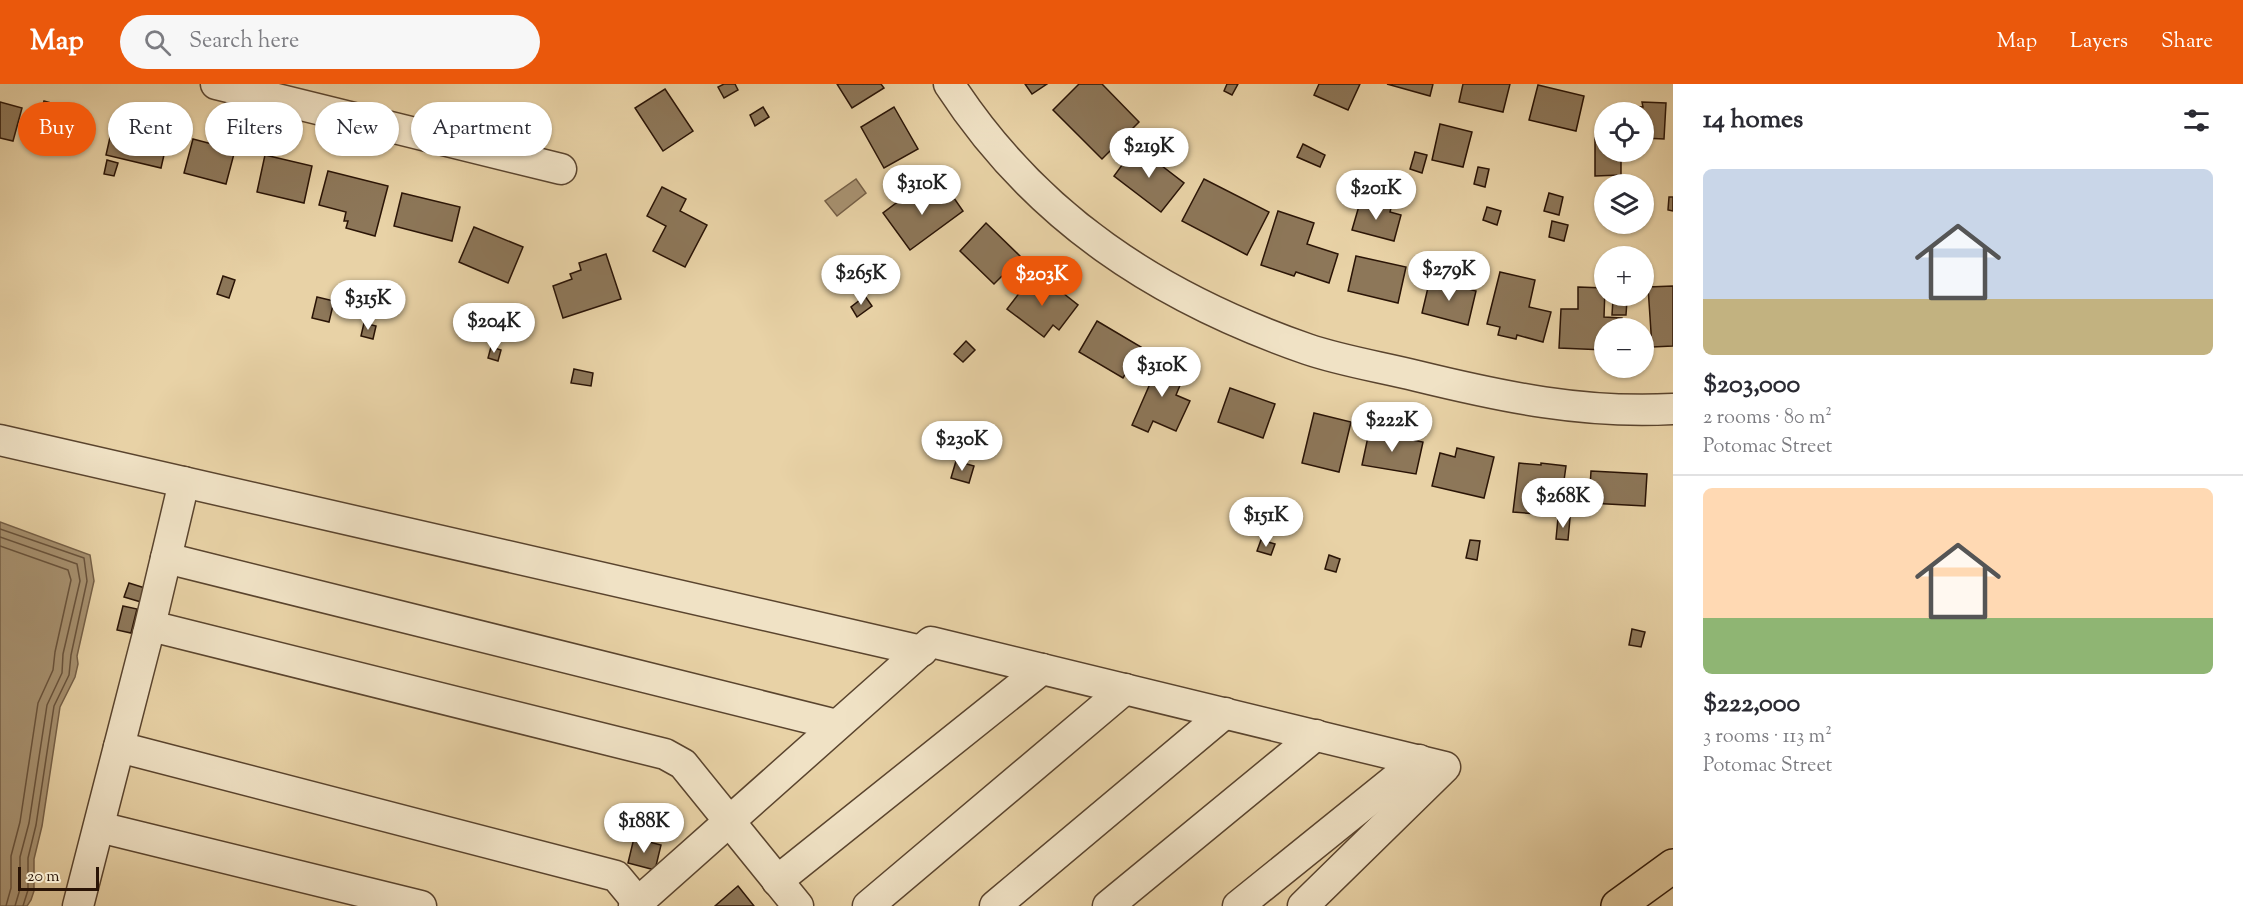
<!DOCTYPE html>
<meta charset="utf-8">
<style>
:root{--surface:#fff;--page:#f7f7f7;--text:#2b2b33;--muted:#7c7c81;--line:#e1e1e2;--accent:#ea580c}
body{margin:0;font-family:"Sorts Mill Goudy",serif;background:var(--page);color:var(--text);height:100vh;display:flex;flex-direction:column;font-size:22px;white-space:nowrap}
*{box-sizing:border-box;margin:0}
p{font-size:20px;color:var(--muted)}
.icon{flex:none;width:33px;height:33px;fill:none;stroke:currentColor;stroke-width:2;stroke-linecap:round;stroke-linejoin:round}
.map{position:relative;flex:1;overflow:hidden}
.panel{display:flex;flex-direction:column;background:var(--surface);width:570px}
.panel>*{flex:none}
.banner{position:absolute;left:18px;top:18px;width:570px;height:54px;display:flex;gap:12px}
.fabs{position:absolute;left:1594px;top:18px;display:grid;gap:12px}
.fabs a{display:grid;place-items:center;width:60px;height:60px;border-radius:50%;background:var(--surface);box-shadow:0 2px 4px #0004;font-size:30px}
.scale{position:absolute;left:18px;bottom:15px;width:81px;box-sizing:border-box;padding-left:6px;border:3px solid #2a1406;border-top:0;font-size:16px;line-height:21px;white-space:nowrap;color:#2a1406;-webkit-text-stroke:4px #f0e2c5;paint-order:stroke}
.price{position:absolute;translate:-50% -51px;padding:0 14px;border-radius:21px;background:#fff;color:#222;font-size:20px;line-height:39px;filter:drop-shadow(0 2px 3px #0008)}
.price::after{content:'';position:absolute;left:50%;top:36px;width:18px;height:14px;margin-left:-9px;background:inherit;clip-path:polygon(0 0,100% 0,50% 100%)}
.price.selected{background:var(--accent);color:#fff}
ul{padding:0;list-style:none}
li{display:grid;align-content:center;gap:12px;height:318px;padding:0 30px}
li+li{border-top:2px solid var(--line)}
li span{display:grid;place-items:center;height:186px;border-radius:9px;color:#555}
li>.icon{margin-inline-start:auto}
span .icon{width:108px;height:108px;fill:#fffc;stroke-width:1}
li b{font-size:26px}
h2{display:flex;justify-content:space-between;align-items:center;height:72px;padding:0 30px;font-size:26px}
.chip{padding:0 21px;border-radius:27px;background:var(--surface);box-shadow:0 2px 4px #0004;font-size:21px;line-height:54px}
.chip.selected{background:var(--accent);color:#fff}
header{display:flex;align-items:center;gap:36px;box-sizing:border-box;height:84px;padding:0 30px;background:var(--accent);color:#fff}
header strong{font-size:28px}
nav{display:flex;gap:33px;margin-inline-start:auto;font-size:21px}
.search{width:420px;height:54px;background:var(--page);display:flex;align-items:center;gap:15px;box-sizing:border-box;padding:0 21px;border-radius:33px;color:var(--muted);font-size:22px}
main{display:flex;flex:1;min-height:0}
.map>svg:first-child{display:block}
</style>
<header>
<strong>Map</strong>
<div class="search"><svg class="icon" aria-label="search" viewBox="0 0 24 24"><circle cx="10" cy="10" r="6"/><path d="M15 15l6 6"/></svg>Search here</div>
<nav><a>Map</a><a>Layers</a><a>Share</a></nav>
</header>
<main>
<div class="map">
<svg width="1673" height="822" viewBox="0 0 1673 822">
<rect width="100%" height="100%" fill="#e8d2a6"/>
<filter id="stains"><feTurbulence type="fractalNoise" baseFrequency=".00333" numOctaves="4"/><feColorMatrix values="0 0 0 0 .2 0 0 0 0 .09 0 0 0 0 .02 0 0 0 .5 -.17"/></filter>
<radialGradient id="worn" r=".72"><stop offset=".6" stop-color="#630" stop-opacity="0"/><stop offset="1" stop-color="#630" stop-opacity=".3"/></radialGradient>
<g fill="#a79170" stroke="#755f46" stroke-width="1.5">
<polygon points="856,95 866,109 837,132 825,117"/>
<polygon points="0,438 90,471 94,497 77,572 78,580 75,593 60,623 42,742 34,775 34,807 31,816 27,822 0,822"/>
</g>
<g fill="none" stroke-linecap="round" stroke-linejoin="round">
<g stroke="#68523b" stroke-width="1.5">
<polyline points="0,445 84,474 87,497 71,571 69,591 54,622 36,741 28,774 28,806 23,822"/>
<polyline points="0,453 77,480 80,497 63,570 62,589 47,621 29,739 20,773 20,805 15,822"/>
<polyline points="0,462 68,486 71,496 55,568 53,586 38,619 20,738 11,772 11,804 6,822"/>
</g>
</g>
<g fill="#8d7759" stroke="#2a1406" stroke-width="1.5">
<polygon points="724,0 735,0 738,6 724,14 718,3"/>
<polygon points="837,0 881,0 884,4 852,24"/>
<polygon points="1025,0 1047,0 1032,10"/>
<polygon points="1079,0 1102,0 1139,38 1102,75 1053,26"/>
<polygon points="1227,0 1238,0 1232,11 1224,7"/>
<polygon points="1319,0 1360,0 1348,26 1314,11"/>
<polygon points="1387,0 1433,0 1430,12"/>
<polygon points="1463,0 1510,0 1503,28 1459,18"/>
<polygon points="1538,1 1584,12 1576,47 1529,36"/>
<polygon points="665,5 693,47 663,67 635,24"/>
<polygon points="44,17 87,29 78,64 34,52"/>
<polygon points="0,18 22,24 13,57 0,54"/>
<polygon points="1642,18 1666,19 1664,55 1644,54 1644,28 1620,28 1620,21 1643,23"/>
<polygon points="763,23 769,33 755,42 750,31"/>
<polygon points="894,23 918,65 884,84 861,43"/>
<polygon points="114,36 169,49 161,84 106,71"/>
<polygon points="1440,40 1472,48 1463,83 1432,76"/>
<polygon points="1595,54 1605,54 1605,68 1621,68 1621,91 1595,92"/>
<polygon points="193,55 235,66 226,100 184,89"/>
<polygon points="1303,60 1325,71 1320,83 1297,73"/>
<polygon points="1136,62 1184,99 1161,128 1114,92"/>
<polygon points="1415,68 1427,71 1422,89 1410,85"/>
<polygon points="265,71 312,82 304,119 257,108"/>
<polygon points="107,76 118,79 114,92 104,90"/>
<polygon points="1478,83 1489,85 1485,103 1474,100"/>
<polygon points="328,87 388,102 375,152 346,144 348,137 344,137 346,128 319,121"/>
<polygon points="1204,95 1269,128 1247,171 1182,137"/>
<polygon points="662,103 686,115 680,127 707,141 685,183 653,167 666,142 647,132"/>
<polygon points="947,104 963,127 910,166 883,129 912,107 920,119 925,115 928,118"/>
<polygon points="402,109 460,123 452,157 394,142"/>
<polygon points="1549,109 1563,113 1559,131 1544,127"/>
<polygon points="1669,113 1673,113 1673,127 1668,126"/>
<polygon points="1361,115 1391,124 1390,128 1401,131 1394,157 1352,146"/>
<polygon points="1487,123 1501,127 1497,141 1483,136"/>
<polygon points="1278,127 1314,139 1307,160 1338,170 1329,199 1296,188 1294,192 1261,181"/>
<polygon points="1552,137 1568,141 1564,157 1549,153"/>
<polygon points="986,139 1021,173 994,200 960,167"/>
<polygon points="474,143 523,163 508,199 459,178"/>
<polygon points="606,170 621,215 563,234 553,202 572,195 570,190 581,186 579,179"/>
<polygon points="1356,172 1406,183 1398,219 1348,207"/>
<polygon points="1500,188 1535,196 1529,223 1551,228 1543,258 1517,251 1516,255 1498,251 1500,243 1487,240"/>
<polygon points="223,192 235,196 229,214 217,210"/>
<polygon points="1030,195 1044,206 1049,198 1078,221 1059,246 1053,241 1044,253 1007,225"/>
<polygon points="1430,195 1476,207 1468,241 1422,229"/>
<polygon points="1673,202 1673,262 1652,263 1648,203"/>
<polygon points="1578,203 1605,204 1604,233 1622,234 1622,244 1605,244 1605,266 1559,264 1561,225 1578,225"/>
<polygon points="865,212 872,222 857,233 851,223"/>
<polygon points="317,213 334,217 329,238 312,234"/>
<polygon points="1613,215 1627,216 1626,231 1612,231"/>
<polygon points="1097,237 1141,263 1123,294 1079,268"/>
<polygon points="364,239 376,242 373,255 361,252"/>
<polygon points="966,257 975,266 963,278 954,270"/>
<polygon points="491,263 501,266 498,277 488,274"/>
<polygon points="1157,274 1186,287 1176,311 1190,317 1176,347 1153,337 1148,348 1132,341 1149,302 1146,300"/>
<polygon points="574,285 593,289 591,302 571,299"/>
<polygon points="1230,304 1275,320 1263,354 1218,338"/>
<polygon points="1314,329 1351,338 1339,388 1302,379"/>
<polygon points="1369,348 1423,358 1416,390 1362,381"/>
<polygon points="1457,364 1494,373 1484,414 1432,402 1440,369 1455,373"/>
<polygon points="956,377 974,382 969,399 951,394"/>
<polygon points="1519,379 1541,381 1541,379 1566,382 1561,418 1539,415 1537,430 1513,428"/>
<polygon points="1591,387 1647,390 1645,422 1589,419"/>
<polygon points="1558,434 1570,434 1568,456 1556,455"/>
<polygon points="1261,456 1275,460 1271,471 1257,467"/>
<polygon points="1470,456 1480,457 1477,476 1466,474"/>
<polygon points="1329,471 1340,475 1336,488 1325,485"/>
<polygon points="129,499 145,504 141,518 124,513"/>
<polygon points="123,522 137,525 131,549 117,546"/>
<polygon points="1632,545 1645,548 1641,563 1629,561"/>
<polygon points="634,754 661,761 655,786 628,779"/>
<polygon points="738,802 754,822 715,822"/>
</g>
<g fill="none" stroke-linecap="round" stroke-linejoin="round">
<g stroke="#5a442e" stroke-width="33">
<g id="minor">
<polyline points="216,0 561,85"/>
<path d="M949,0c87,134 209,213 358,265 35,12 74,18 110,27 86,21 167,38 256,33"/>
<polyline points="0,356 922,567"/>
<polyline points="166,474 837,641"/>
<polyline points="148,550 184,398"/>
<polyline points="119,663 616,792 641,822"/>
<polyline points="99,743 421,822"/>
<polyline points="777,797 1042,585"/>
<polyline points="78,822 148,550 159,544 665,670 683,680 798,822"/>
<polyline points="634,822 931,558 1445,683 1303,822"/>
<polyline points="868,822 1125,605"/>
<polyline points="995,822 1225,629"/>
<polyline points="1108,822 1316,651"/>
<polyline points="1238,822 1419,676"/>
</g>
</g>
<g stroke="#2a1406" stroke-width="36">
<polyline id="highway" points="1618,822 1673,782"/>
</g>
<use href="#minor" stroke="#f0e2c5" stroke-width="30"/>
<use href="#highway" stroke="#e8d2a6" stroke-width="33"/>
</g>
<rect width="100%" height="100%" filter="url(#stains)"/>
<rect width="100%" height="100%" fill="url(#worn)"/>
</svg>
<div class="fabs">
<a><svg class="icon" aria-label="locate" viewBox="0 0 24 24"><circle cx="12" cy="12" r="6"/><path d="M12 2v4M12 18v4M2 12h4M18 12h4"/></svg></a>
<a><svg class="icon" aria-label="layers" viewBox="0 0 24 24"><path d="M12 4l9 5-9 5-9-5zM3 14l9 5 9-5"/></svg></a>
<a>+</a>
<a>−</a>
</div>
<div class="scale">20 m</div>
<b class="price" style="left:1149px;top:95px">$219K</b>
<b class="price" style="left:922px;top:132px">$310K</b>
<b class="price" style="left:1376px;top:137px">$201K</b>
<b class="price" style="left:1449px;top:218px">$279K</b>
<b class="price" style="left:861px;top:222px">$265K</b>
<b class="price selected" style="left:1042px;top:223px">$203K</b>
<b class="price" style="left:368px;top:247px">$315K</b>
<b class="price" style="left:494px;top:270px">$204K</b>
<b class="price" style="left:1162px;top:314px">$310K</b>
<b class="price" style="left:1392px;top:369px">$222K</b>
<b class="price" style="left:962px;top:388px">$230K</b>
<b class="price" style="left:1563px;top:445px">$268K</b>
<b class="price" style="left:1266px;top:464px">$151K</b>
<b class="price" style="left:644px;top:770px">$188K</b>
<div class="banner">
<a class="chip selected">Buy</a>
<a class="chip">Rent</a>
<a class="chip">Filters</a>
<a class="chip">New</a>
<a class="chip">Apartment</a>
</div>
</div>
<section class="panel">
<h2>14 homes<svg class="icon" aria-label="filters" viewBox="0 0 24 24"><path d="M4 7h16M4 17h16"/><circle cx="9" cy="7" r="2"/><circle cx="15" cy="17" r="2"/></svg></h2>
<ul>
<li><span style="background:linear-gradient(#c9d6e8 70%,#c2b280 0)"><svg class="icon" aria-label="home" viewBox="0 0 24 24"><path d="M3 11l9-7 9 7M6 9v11h12V9"/></svg></span><div><b>$203,000</b><p>2 rooms · 80 m²</p><p>Potomac Street</p></div></li>
<li><span style="background:linear-gradient(#ffd9b3 70%,#8fb573 0)"><svg class="icon" aria-label="home" viewBox="0 0 24 24"><path d="M3 11l9-7 9 7M6 9v11h12V9"/></svg></span><div><b>$222,000</b><p>3 rooms · 113 m²</p><p>Potomac Street</p></div></li>
</ul>
</section>
</main>
